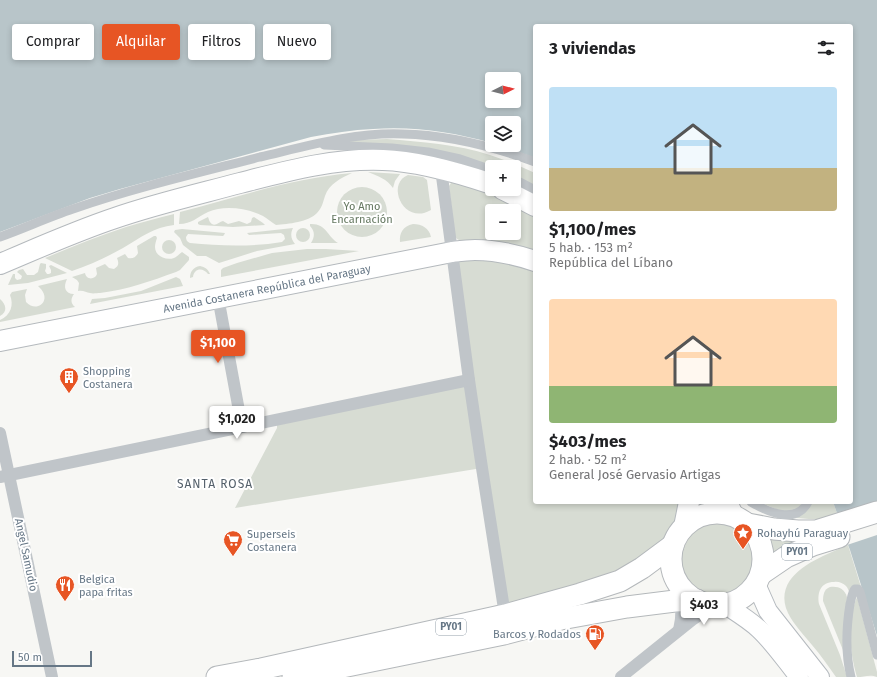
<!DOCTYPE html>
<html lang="es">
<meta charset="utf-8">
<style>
:root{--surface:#fff;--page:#f2f2f2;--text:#202124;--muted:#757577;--accent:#e75524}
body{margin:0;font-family:"Fira Sans",sans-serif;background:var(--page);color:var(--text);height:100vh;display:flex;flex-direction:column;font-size:15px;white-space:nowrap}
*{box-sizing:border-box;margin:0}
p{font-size:13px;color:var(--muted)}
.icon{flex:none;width:22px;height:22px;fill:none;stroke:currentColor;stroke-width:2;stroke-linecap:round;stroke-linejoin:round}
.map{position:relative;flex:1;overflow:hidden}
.sheet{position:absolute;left:533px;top:24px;width:320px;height:480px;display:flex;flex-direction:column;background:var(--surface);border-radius:4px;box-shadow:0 2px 6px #0003}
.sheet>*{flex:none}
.guide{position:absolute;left:12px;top:24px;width:380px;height:36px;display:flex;gap:8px}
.needle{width:26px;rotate:84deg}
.controls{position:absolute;left:485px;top:72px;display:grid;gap:8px}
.controls a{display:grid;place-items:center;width:36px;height:36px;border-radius:4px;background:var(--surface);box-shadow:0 2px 6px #0003;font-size:20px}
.scale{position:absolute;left:12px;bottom:10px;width:80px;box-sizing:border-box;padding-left:4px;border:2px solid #667786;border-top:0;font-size:11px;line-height:14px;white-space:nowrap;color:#667786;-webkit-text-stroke:3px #fff;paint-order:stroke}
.price{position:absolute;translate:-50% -34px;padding:0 9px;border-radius:4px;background:#fff;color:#222;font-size:13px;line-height:26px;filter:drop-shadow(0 1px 2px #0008)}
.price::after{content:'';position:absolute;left:50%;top:24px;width:12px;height:9px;margin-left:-6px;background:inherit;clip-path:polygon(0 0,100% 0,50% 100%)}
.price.current{background:var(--accent);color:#fff}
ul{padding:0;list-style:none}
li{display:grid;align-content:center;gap:8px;height:212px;padding:0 16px}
li span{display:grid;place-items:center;height:124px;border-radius:4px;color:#555}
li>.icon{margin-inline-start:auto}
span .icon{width:72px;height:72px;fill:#fffc;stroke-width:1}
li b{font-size:17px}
h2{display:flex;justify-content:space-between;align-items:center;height:48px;padding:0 16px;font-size:17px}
.pill{padding:0 14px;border-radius:4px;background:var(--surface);box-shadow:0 2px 6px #0003;font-size:14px;line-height:36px}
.pill.current{background:var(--accent);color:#fff}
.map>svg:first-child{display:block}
</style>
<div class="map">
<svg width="877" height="677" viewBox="0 0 877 677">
<rect width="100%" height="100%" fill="#f7f7f4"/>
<g fill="#d7dcd3" fill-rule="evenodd">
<path d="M387,139c34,3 70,5 103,16 15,5 30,11 45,18v14l-21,-11v-9h-22l-164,-24 25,-3z"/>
<path d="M368,172l32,2 -5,7 -2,7c-6,-9 -15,-12 -25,-16z"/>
<path d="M352,173c-11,5 -23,11 -27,23 -2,6 -3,12 -8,17 -8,9 -29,11 -41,12 -5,-3 -8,-6 -13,-9 -16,-8 -39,-11 -55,-4 -11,5 -16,12 -29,12l1,-12c57,-15 113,-34 172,-39z"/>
<path d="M408,175l15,2 4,3 4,30c-27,16 -46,-26 -23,-35z"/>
<path d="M462,179l73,32v40l-74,-10 -4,-2 -2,-3 -6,-50 4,-6zM492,211h22v22h-22z"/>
<circle cx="362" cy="212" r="25"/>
<path d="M174,214v11c-20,2 -34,13 -51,23 -16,9 -33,17 -51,23l-27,-13c27,-11 53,-22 81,-31 16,-5 32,-9 48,-13z"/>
<path d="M208,217c1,2 1,4 2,5 4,6 9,0 13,-1l5,3 11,-3 8,3 4,-2 1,-4 2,-1 9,6 2,2 -32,2 -33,-2 -2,-1v-2z"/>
<path d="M310,224c16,-1 17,12 28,19h-27c4,-6 4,-12 -1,-17z"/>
<path d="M413,224c9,0 16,4 18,13l-31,5c-1,-9 3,-16 13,-18z"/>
<path d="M293,228c-3,6 -2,11 2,16l-38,7 -38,12 -13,-7h-9l-14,-11 -3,-7 -6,-6 1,-2 7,-1 43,4 -1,2 -1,1 -35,-2 -2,3c0,3 1,5 4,6 30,3 62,4 92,-1l3,-3 -1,-4 -3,-2 -32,2 -2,-2z"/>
<circle cx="303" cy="235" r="7"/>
<path d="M154,236h2l1,2c-1,3 -2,6 -2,9 0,9 11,14 19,11 3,-1 5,-4 8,-6l7,5v3l-9,10 -4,2c-25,9 -50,18 -76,21 -3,0 -7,1 -10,0 -4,0 -6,-3 -12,-2l1,-8 -2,-3 -5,-3 13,-4c1,7 10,7 12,1l-1,-6 9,-4 4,4 5,1c5,-3 5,-6 3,-11l8,-4 3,4c5,1 8,-1 10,-5l-1,-7z"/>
<circle cx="169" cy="247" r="7"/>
<polygon points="307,249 326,249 359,251 221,277 221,270 223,268 237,263 272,253"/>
<polygon points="452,252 535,261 535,502 689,502 684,527 673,545 657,557 505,615"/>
<polygon points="41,263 46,264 46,268 45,271 47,274 49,274 51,273 51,270 49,266 51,265 67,273 28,283 8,285 13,274 15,274 15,278 17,280 21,279 22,276 17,272 19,270 23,269 27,275 34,275 38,272 40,264"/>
<path d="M200,266c5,1 8,3 10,8h-2c-5,-7 -14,-6 -15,3l-3,1c0,-6 3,-11 10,-12z"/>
<polygon points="176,277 180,279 183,286 90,304 92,299 105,298 141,291"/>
<path d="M67,279c-4,8 -2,15 7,15 -3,4 -4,9 1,13l-75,15v-2c11,-5 14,-15 10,-25l2,-3 15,-3 -2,6 1,7c11,12 28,-2 12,-16z"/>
<path d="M0,299c6,5 8,13 0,17z"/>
<polygon points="469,380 482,468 235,508 277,428 277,420"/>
<polygon points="701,502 720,502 720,503 700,509"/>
<polygon points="759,502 803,502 798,509 783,512"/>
<path d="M812,502h21l4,11v3c-17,4 -27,4 -45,1z"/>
<circle cx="717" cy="558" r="39"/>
<polygon points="761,533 810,535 768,559 765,541"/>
<path d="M848,545l13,42 -11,7c-1,-2 -2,-6 -4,-8 -3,-3 -8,-5 -12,-4 -13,0 -17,10 -15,22l21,51 7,22h-11c-8,-11 -15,-22 -24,-32 -8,-10 -18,-20 -24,-32 -13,-29 12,-46 35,-57 9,-4 17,-8 25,-11z"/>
<path d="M830,587c8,-1 14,1 17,10l-2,58 -22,-54c0,-6 1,-12 7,-14z"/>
<path d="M857,597l20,75v5c-7,-3 -13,0 -20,0 -7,-25 -11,-55 0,-80z"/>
</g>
<path fill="#b8c5c9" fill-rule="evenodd" d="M0,0h877v636l-27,-86 -13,-34v-3l-4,-11h18v-476h-316v132l-35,-13h14v-22h-22v20c-39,-11 -79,-17 -119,-14 -21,1 -41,4 -62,8l-191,52 -30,9 -90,34zM492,79h22v22h-22z"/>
<polygon fill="#f7f7f4" points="877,503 877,535 847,545 835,517"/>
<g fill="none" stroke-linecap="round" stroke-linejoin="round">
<g stroke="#b5babf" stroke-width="20">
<g id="secondary">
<polyline points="756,584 768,611 820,677"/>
<path d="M724,604c12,8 24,15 35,25 15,14 27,32 40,48"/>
</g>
</g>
<g stroke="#b4b9bd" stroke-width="22">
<g id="primary">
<polyline points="502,189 535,206"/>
<path d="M0,264c38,-16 76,-33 115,-46 40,-14 84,-24 125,-35 47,-12 94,-25 143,-23 35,1 76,13 109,24"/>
<path id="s1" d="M0,341l452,-89c8,-1 15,-2 23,-2 19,0 42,5 60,11"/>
<polyline points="727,502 733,515"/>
<polyline points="684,527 689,502"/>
</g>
</g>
<g stroke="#b4b8bb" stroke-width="23">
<g id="trunk">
<circle cx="717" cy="559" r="46"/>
<polyline points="748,524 774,529 798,531 816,531 877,512"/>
<polyline points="761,574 786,557 813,545 839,537"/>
<polyline points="217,677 261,669 505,615 580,594 620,581 642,568 673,545"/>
<polyline points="293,677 504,634 561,619 627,607 675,601 697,600"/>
</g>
</g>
<g stroke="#c0c5c9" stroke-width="9">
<polyline points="324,145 392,148 428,152 460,159 492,170"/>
<polyline points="514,179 535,190"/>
<path d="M0,237c25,-9 49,-20 73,-28 61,-21 125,-36 187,-52 47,-11 94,-25 143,-23 45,1 89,12 132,28"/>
<path d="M751,502c17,10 45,23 57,0"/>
<path d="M851,677c-6,-24 -5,-48 -1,-73 1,-3 2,-12 5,-15 1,0 2,0 3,0l2,3 17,63"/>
</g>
<g stroke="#c0c5c9" stroke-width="12">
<polyline points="441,169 469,380 482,468 505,615"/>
<polyline points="218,297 242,427"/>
<polyline points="0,433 52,677"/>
<polyline points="0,477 469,380"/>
<path d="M679,630c4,-15 3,-29 0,-45"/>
<polyline points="621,677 692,620 704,612 717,605"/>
</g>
<use href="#secondary" stroke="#fff" stroke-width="18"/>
<use href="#primary" stroke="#fff" stroke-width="20"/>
<use href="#trunk" stroke="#fff" stroke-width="21"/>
</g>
<defs>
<g id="building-pin" transform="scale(1)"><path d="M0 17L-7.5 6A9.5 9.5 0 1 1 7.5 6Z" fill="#e75524" stroke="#fff"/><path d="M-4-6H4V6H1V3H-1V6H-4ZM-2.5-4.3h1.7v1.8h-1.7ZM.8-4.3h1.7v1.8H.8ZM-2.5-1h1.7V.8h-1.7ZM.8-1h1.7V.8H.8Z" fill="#fff"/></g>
<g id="sight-pin" transform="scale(1)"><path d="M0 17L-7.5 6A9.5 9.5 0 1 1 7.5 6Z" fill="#e75524" stroke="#fff"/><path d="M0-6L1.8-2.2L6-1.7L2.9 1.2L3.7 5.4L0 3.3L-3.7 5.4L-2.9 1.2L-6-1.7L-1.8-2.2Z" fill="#fff"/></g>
<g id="supermarket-pin" transform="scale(1)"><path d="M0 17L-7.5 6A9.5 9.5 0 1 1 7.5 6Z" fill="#e75524" stroke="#fff"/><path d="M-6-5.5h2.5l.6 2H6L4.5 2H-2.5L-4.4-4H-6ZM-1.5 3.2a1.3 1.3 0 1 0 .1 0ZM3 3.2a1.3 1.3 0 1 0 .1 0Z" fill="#fff"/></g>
<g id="restaurant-pin" transform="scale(1)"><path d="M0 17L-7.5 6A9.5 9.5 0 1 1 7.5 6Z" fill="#e75524" stroke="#fff"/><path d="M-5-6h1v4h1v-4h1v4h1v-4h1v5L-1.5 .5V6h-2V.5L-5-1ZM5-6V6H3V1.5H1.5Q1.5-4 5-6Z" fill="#fff"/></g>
<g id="fuel-pin" transform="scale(1)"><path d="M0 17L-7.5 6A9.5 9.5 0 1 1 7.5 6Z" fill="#e75524" stroke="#fff"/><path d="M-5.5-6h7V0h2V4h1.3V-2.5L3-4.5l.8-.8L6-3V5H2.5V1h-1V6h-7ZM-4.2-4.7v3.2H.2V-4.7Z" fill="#fff"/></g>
</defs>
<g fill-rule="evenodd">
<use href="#building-pin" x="69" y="377"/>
<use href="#sight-pin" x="743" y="533"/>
<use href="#supermarket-pin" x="233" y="540"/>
<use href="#restaurant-pin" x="65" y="585"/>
<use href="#fuel-pin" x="595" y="634"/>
</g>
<g text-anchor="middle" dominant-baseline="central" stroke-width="4" stroke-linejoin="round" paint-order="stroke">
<g fill="#fff" stroke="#94a0aa" stroke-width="1">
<rect x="782" y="544" width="30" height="16" rx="3"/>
<rect x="436" y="619" width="30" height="16" rx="3"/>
</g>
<g font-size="10" font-weight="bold" fill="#667786">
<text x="797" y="552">PY01</text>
<text x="451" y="627">PY01</text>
</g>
<g font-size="11" fill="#657861" stroke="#fff">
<text x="362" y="206">Yo Amo<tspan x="362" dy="13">Encarnación</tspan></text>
</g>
<g font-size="11" fill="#667786" stroke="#fff">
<text stroke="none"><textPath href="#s1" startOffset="272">Avenida Costanera República del Paraguay</textPath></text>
<text transform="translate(26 555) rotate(78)">Angel Samudio</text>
</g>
<g font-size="11" fill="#667786" stroke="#fff" text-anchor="start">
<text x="83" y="371">Shopping<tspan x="83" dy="13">Costanera</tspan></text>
<text x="757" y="533">Rohayhú Paraguay</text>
<text x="247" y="534">Superseis<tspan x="247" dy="13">Costanera</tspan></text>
<text x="79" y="579">Belgica<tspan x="79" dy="13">papa fritas</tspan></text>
<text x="581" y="634" text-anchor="end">Barcos y Rodados</text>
</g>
<g font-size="12" letter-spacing="1" fill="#54606b" stroke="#fff">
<text x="215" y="484">SANTA ROSA</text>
</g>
</g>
</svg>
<div class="controls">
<a><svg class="needle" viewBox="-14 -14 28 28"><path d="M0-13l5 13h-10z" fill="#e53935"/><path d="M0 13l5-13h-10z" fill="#757577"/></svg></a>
<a><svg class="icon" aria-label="layers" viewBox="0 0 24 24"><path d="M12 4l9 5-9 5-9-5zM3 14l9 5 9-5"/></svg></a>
<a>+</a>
<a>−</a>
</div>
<div class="scale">50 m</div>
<b class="price current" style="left:218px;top:364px">$1,100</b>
<b class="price" style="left:237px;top:440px">$1,020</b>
<b class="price" style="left:704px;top:626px">$403</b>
<div class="guide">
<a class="pill">Comprar</a>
<a class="pill current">Alquilar</a>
<a class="pill">Filtros</a>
<a class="pill">Nuevo</a>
</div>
<section class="sheet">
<h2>3 viviendas<svg class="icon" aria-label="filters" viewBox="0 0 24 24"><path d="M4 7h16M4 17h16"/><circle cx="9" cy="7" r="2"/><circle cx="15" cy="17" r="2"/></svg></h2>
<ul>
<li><span style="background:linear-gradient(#bfe0f5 65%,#c2b280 0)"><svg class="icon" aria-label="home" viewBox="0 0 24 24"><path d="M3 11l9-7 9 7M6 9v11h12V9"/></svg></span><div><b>$1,100/mes</b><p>5 hab. · 153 m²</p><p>República del Líbano</p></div></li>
<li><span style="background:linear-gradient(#ffd9b3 70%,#8fb573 0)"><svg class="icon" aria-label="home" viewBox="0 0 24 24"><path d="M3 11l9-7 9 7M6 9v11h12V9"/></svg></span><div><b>$403/mes</b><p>2 hab. · 52 m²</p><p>General José Gervasio Artigas</p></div></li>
</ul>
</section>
</div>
